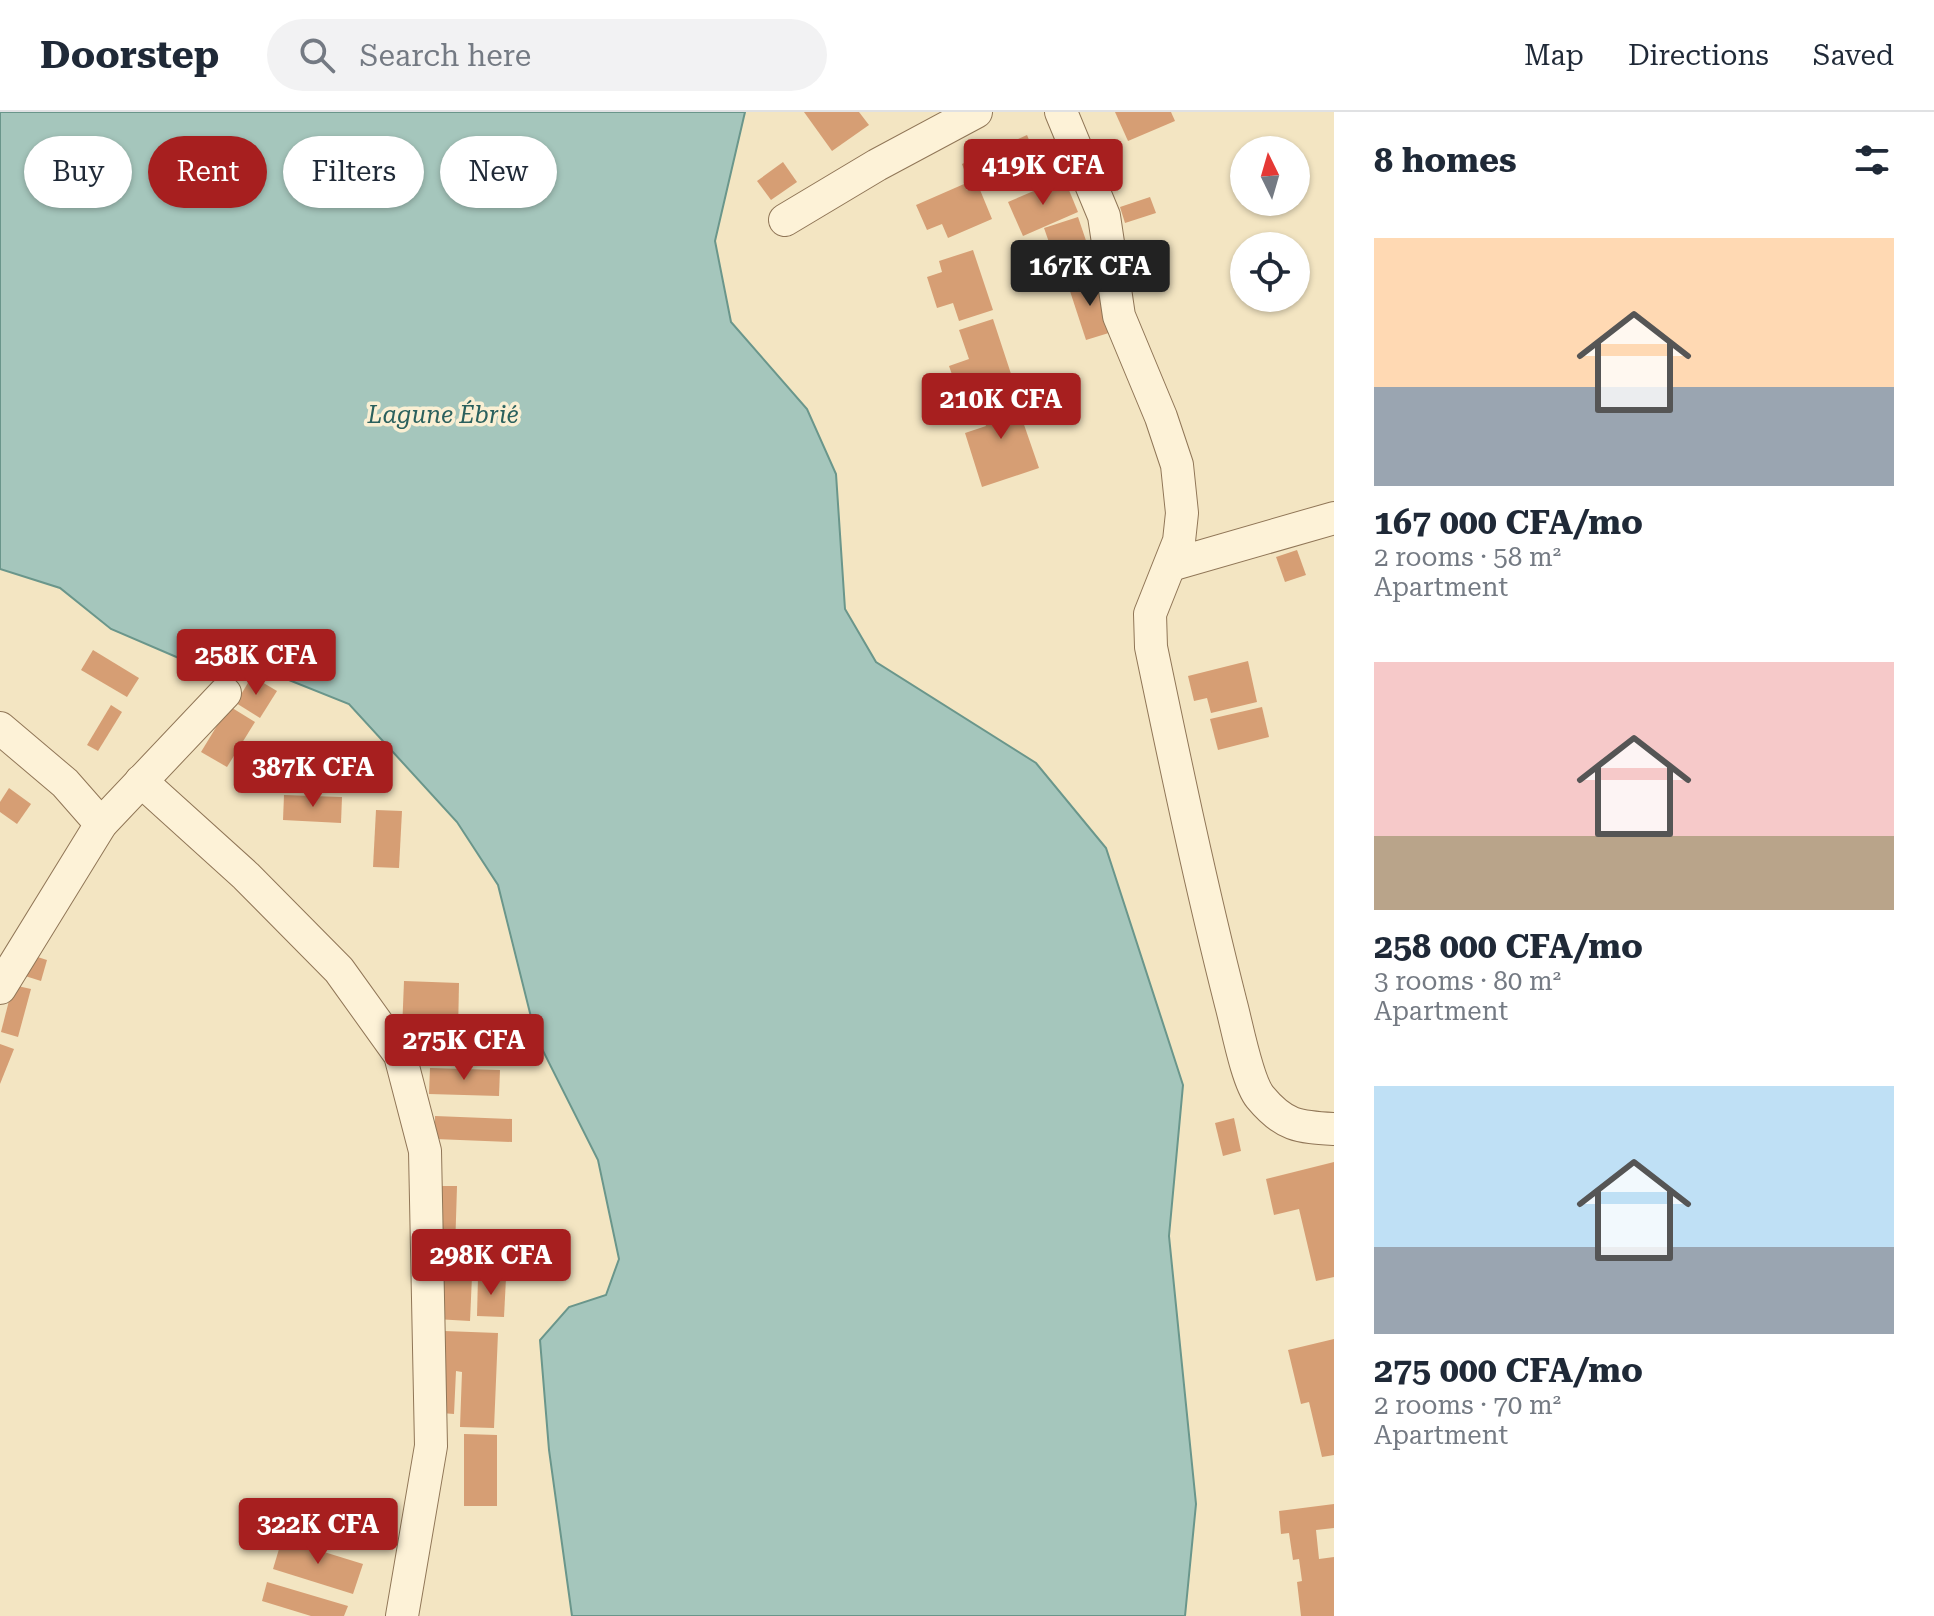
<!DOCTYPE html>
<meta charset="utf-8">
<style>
:root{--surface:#fff;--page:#f2f2f3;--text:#1f2937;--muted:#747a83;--line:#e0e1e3;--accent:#a71f1f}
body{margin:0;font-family:"Roboto Serif",serif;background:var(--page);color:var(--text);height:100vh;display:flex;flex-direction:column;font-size:30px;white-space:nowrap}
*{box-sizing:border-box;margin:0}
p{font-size:26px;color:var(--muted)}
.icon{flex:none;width:44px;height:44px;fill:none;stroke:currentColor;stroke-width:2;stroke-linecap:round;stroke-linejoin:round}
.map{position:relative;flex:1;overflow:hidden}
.side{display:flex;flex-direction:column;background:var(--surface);width:600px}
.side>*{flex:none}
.guide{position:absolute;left:24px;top:24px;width:760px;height:72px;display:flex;gap:16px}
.needle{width:52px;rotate:355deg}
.buttons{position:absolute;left:1230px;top:24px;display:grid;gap:16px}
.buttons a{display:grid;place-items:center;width:80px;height:80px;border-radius:50%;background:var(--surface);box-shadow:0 2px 6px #0004;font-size:40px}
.price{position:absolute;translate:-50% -68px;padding:0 18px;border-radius:8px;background:var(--accent);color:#fff;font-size:26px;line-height:52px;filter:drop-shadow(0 2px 4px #0008)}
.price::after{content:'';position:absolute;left:50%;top:48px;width:24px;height:18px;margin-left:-12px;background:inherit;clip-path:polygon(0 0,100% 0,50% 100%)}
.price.active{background:#222;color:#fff}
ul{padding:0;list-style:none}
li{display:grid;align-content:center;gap:16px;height:424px;padding:0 40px}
li span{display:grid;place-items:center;height:248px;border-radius:0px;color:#555}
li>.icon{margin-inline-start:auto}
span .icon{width:144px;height:144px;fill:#fffc;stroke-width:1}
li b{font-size:34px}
h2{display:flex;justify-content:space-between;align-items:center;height:96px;padding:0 40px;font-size:34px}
.tag{padding:0 28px;border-radius:36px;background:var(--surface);box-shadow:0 2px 6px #0004;font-size:28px;line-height:72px}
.tag.active{background:var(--accent);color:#fff}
header{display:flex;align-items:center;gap:48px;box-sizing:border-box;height:112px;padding:0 40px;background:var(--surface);border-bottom:2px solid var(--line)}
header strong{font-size:38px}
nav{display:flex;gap:44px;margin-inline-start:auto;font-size:28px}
.search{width:560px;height:72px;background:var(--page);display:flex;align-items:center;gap:20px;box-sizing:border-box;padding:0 28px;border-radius:44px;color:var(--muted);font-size:30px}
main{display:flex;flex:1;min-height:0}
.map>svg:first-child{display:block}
</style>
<header>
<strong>Doorstep</strong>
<div class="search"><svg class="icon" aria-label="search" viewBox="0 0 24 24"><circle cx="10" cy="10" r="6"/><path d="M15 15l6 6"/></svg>Search here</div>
<nav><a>Map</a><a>Directions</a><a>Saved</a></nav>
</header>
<main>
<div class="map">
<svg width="1334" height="1504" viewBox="0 0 1334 1504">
<rect width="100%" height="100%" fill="#f3e5c2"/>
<polygon fill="#a5c6bc" stroke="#6a968b" stroke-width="2" points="0,0 745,0 715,129 731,210 807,297 836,362 845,497 876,550 1036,651 1106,736 1183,973 1169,1124 1196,1392 1185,1504 572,1504 549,1338 540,1228 569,1195 606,1183 619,1147 598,1048 536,925 498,773 457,710 349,592 269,560 181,547 111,517 60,476 0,457"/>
<g fill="#d69e74">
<polygon points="804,0 859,0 869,13 832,39"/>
<polygon points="1115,0 1171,0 1175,9 1128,29"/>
<polygon points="1027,23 1034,40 968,68 962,52"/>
<polygon points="783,50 797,70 771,88 757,69"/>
<polygon points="1064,66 1078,100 1023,124 1008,90"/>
<polygon points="964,72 967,78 978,73 992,107 948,126 942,112 927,118 916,93"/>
<polygon points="1150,85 1156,101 1125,111 1120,95"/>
<polygon points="1078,105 1096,158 1050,173 1039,140 1051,136 1044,116"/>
<polygon points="973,138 993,198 959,209 953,191 937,196 927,165 942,160 939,149"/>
<polygon points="1094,165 1112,220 1086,228 1068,173"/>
<polygon points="993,207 1014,271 961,288 949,254 969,247 959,218"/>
<polygon points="1012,278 1039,356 982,375 965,321 986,314 978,289"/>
<polygon points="1297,438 1306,463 1285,470 1276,445"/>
<polygon points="93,538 139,566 127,585 81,558"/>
<polygon points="1248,549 1257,590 1211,601 1207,586 1194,589 1188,564"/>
<polygon points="252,564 277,579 260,606 236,591"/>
<polygon points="111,593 122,600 98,639 87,633"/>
<polygon points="229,594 255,610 227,655 201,640"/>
<polygon points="1262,595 1269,625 1218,638 1210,607"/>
<polygon points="9,676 31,692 17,712 0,700 0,690"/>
<polygon points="284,683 342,685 341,711 283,708"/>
<polygon points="376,698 402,699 399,756 373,755"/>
<polygon points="28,842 47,848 41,869 22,863"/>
<polygon points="404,869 459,871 458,921 402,919"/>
<polygon points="13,873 31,877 18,925 1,920"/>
<polygon points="0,932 14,937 0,972"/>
<polygon points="430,956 500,958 499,984 429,982"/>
<polygon points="435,1004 512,1007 512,1030 435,1027"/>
<polygon points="1234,1006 1241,1039 1223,1044 1215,1011"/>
<polygon points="1334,1050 1334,1165 1316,1169 1299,1097 1274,1103 1266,1067"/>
<polygon points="437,1074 457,1074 455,1138 434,1137"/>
<polygon points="471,1134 513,1135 512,1160 470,1158"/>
<polygon points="437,1163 472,1164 470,1209 435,1207"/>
<polygon points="478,1165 506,1166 504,1205 477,1204"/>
<polygon points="444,1219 498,1221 494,1316 460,1315 462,1260 456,1259 454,1302 441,1301"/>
<polygon points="1334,1227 1334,1343 1322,1345 1309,1290 1301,1292 1288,1238"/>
<polygon points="464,1322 497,1323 497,1394 464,1394"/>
<polygon points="1334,1392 1334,1416 1316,1418 1319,1447 1334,1445 1334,1504 1301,1504 1297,1470 1302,1469 1299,1447 1293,1448 1289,1421 1281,1422 1279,1399"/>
<polygon points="282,1427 363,1452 353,1482 273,1457"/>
<polygon points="267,1470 348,1494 344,1504 311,1504 262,1489"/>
</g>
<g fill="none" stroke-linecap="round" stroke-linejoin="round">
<g stroke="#907657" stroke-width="34">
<g id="street">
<path d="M1061,0l43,104 15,100 42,101 16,48 5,48 -3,28 -29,73 1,33c25,120 50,239 80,357 6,22 16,77 29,93 24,29 38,30 74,32"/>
<polyline points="785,108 877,53 976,0"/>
<polyline points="1171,453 1334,406"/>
<polyline points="0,616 65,671 101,712"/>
<polyline points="141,669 246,764 339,858 400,943 425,1039 431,1334 402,1504"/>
<polyline points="0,876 101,712 225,581"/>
</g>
</g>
<use href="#street" stroke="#fdf2d7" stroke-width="32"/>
</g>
<g text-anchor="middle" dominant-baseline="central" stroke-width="7" stroke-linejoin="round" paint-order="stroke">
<g font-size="24" font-style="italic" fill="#2a605d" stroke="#faefd3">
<text x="443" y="303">Lagune Ébrié</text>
</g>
</g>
</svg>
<div class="buttons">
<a><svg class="needle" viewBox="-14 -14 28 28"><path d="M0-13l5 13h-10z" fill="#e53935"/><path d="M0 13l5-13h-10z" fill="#747a83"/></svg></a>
<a><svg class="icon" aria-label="locate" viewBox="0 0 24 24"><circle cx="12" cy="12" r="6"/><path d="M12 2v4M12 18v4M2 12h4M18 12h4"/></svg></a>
</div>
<b class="price" style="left:1043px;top:95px">419K CFA</b>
<b class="price active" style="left:1090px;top:196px">167K CFA</b>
<b class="price" style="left:1001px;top:329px">210K CFA</b>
<b class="price" style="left:256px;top:585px">258K CFA</b>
<b class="price" style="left:313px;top:697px">387K CFA</b>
<b class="price" style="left:464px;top:970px">275K CFA</b>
<b class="price" style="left:491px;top:1185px">298K CFA</b>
<b class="price" style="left:318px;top:1454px">322K CFA</b>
<div class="guide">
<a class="tag">Buy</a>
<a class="tag active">Rent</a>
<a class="tag">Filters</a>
<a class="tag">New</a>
</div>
</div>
<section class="side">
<h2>8 homes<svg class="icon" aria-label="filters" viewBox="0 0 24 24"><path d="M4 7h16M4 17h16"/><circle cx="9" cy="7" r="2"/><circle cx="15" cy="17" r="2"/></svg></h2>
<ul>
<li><span style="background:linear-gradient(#ffd9b3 60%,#9aa5b1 0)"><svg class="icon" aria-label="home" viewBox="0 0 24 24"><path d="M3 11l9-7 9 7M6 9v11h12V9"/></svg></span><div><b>167 000 CFA/mo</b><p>2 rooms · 58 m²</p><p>Apartment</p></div></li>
<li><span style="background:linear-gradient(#f6c9c9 70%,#b9a48a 0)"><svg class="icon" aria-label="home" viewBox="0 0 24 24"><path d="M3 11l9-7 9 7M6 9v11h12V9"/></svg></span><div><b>258 000 CFA/mo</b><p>3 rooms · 80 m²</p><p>Apartment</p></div></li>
<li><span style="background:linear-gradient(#bfe0f5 65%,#9aa5b1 0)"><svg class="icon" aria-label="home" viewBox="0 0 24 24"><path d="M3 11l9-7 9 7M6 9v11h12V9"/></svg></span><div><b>275 000 CFA/mo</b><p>2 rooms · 70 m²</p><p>Apartment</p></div></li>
</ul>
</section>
</main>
